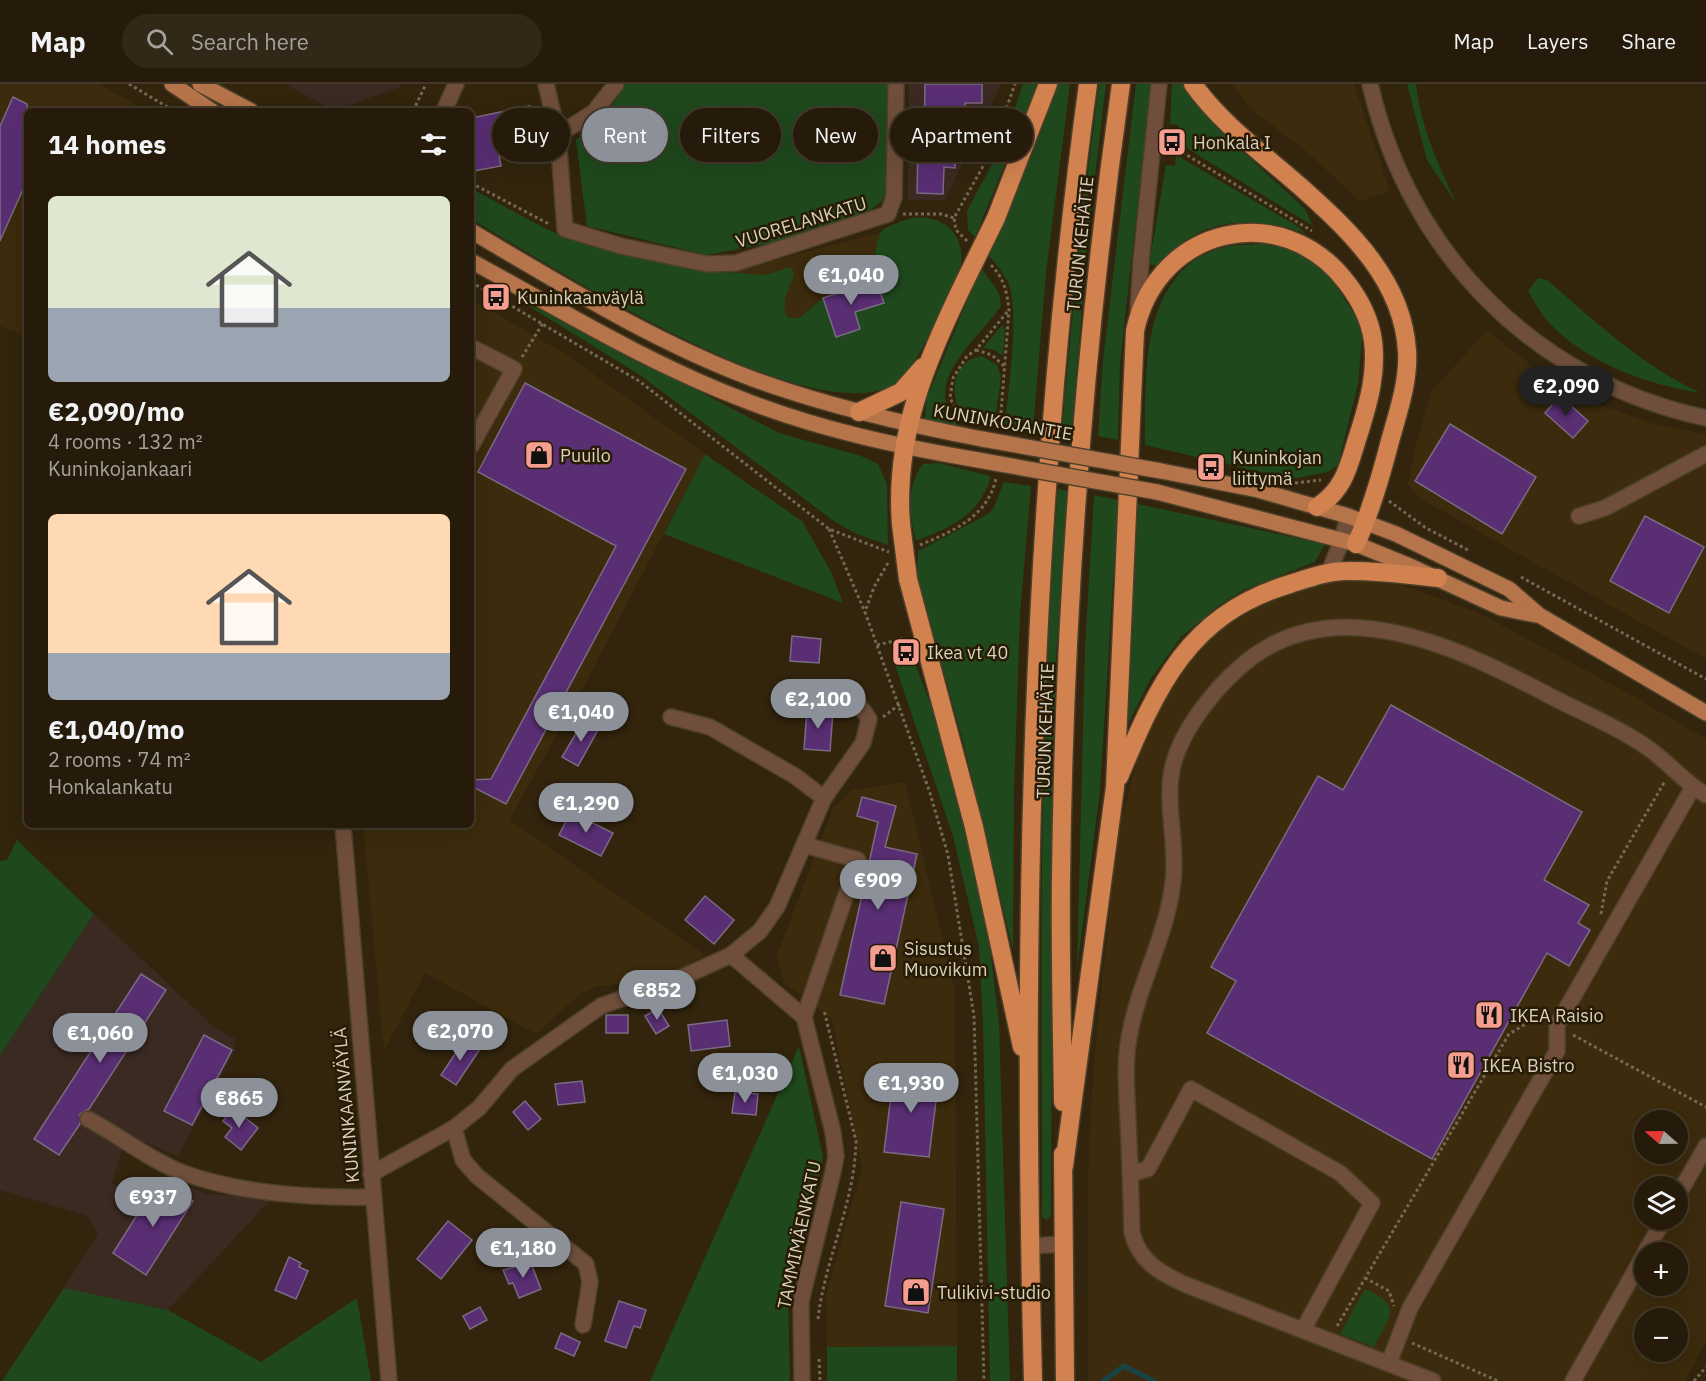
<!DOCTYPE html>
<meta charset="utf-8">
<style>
:root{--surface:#261b0a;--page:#322818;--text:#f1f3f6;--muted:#a4a19c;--line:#42392b;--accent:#8c9099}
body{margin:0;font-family:"IBM Plex Sans",sans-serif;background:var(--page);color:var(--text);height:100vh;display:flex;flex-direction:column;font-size:22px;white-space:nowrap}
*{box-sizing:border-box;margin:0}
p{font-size:20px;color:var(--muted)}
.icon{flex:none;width:33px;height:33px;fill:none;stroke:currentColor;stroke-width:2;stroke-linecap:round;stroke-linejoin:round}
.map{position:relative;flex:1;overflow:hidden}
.side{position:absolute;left:24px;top:24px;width:450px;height:720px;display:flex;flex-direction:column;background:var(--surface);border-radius:9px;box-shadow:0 6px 24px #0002,0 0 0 2px var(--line)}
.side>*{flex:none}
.top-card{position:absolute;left:492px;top:24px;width:570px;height:54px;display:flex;gap:12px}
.needle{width:39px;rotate:290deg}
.controls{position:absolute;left:1634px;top:1026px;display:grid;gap:12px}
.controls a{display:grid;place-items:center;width:54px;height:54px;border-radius:50%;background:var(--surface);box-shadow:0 6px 24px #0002,0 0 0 2px var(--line);font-size:30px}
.price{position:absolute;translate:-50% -51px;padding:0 14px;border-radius:21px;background:var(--accent);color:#fff;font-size:20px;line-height:39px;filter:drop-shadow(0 2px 3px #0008)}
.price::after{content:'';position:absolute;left:50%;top:36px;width:18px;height:14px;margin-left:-9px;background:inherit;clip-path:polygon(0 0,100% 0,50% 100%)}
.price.active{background:#222;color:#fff}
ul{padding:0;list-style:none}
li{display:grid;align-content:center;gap:12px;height:318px;padding:0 24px}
li span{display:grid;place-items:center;height:186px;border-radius:9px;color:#555}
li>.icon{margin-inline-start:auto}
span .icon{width:108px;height:108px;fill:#fffc;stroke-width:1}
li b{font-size:26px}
h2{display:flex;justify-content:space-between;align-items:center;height:72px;padding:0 24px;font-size:26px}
.chip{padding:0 21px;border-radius:27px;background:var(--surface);box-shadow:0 6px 24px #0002,0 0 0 2px var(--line);font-size:21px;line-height:54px}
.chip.active{background:var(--accent);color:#fff}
header{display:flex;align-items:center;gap:36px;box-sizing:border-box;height:84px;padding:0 30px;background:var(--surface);border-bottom:2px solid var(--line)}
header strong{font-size:28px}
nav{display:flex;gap:33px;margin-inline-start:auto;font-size:21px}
.search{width:420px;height:54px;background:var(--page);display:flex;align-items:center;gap:15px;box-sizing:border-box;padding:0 21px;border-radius:33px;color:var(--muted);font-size:22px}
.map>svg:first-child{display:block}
</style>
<header>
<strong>Map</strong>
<div class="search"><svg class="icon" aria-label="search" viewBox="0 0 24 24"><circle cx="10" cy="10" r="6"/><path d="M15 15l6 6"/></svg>Search here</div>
<nav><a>Map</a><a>Layers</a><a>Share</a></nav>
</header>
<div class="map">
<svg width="1706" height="1297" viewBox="0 0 1706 1297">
<rect width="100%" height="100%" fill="#32240d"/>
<g fill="#3c2b0c" fill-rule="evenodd">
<polygon points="0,0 99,0 146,27 27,27 27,253 0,242"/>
<polygon points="1232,0 1354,0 1390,107 1360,117 1307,68 1252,26"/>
<polygon points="902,143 881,253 804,265 713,192"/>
<polygon points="471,215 567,271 705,370 581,608 509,736 705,871 665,895 598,902 580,910 536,950 425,889 384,967 363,741 471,741"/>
<polygon points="1487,246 1529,280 1601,321 1651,339 1706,351 1706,575 1419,414 1408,400 1416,360 1432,307"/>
<path d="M1329,496h23l50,5 77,28 149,80 78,46v602l-21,40h-597v-209l5,-99 24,-237 17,-64 16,-49 20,-39 42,-50 51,-35zM1644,1036h33v34h-33zM1644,1102h33v34h-33zM1644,1168h33v34h-33zM1644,1234h33v34h-33z"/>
<polygon points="905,698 955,907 957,1262 827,1263 826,1211 862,1084 832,935 783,898 777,871 833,724 852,706"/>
</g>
<g fill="#3b2a22">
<polygon points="286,0 402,0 400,3 334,27"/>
<polygon points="909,0 1001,0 945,116 908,116"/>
<polygon points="94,830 215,944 235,955 235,966 178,1072 127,1051 112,1099 130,1111 135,1104 160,1091 206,1110 272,1114 168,1226 64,1204 98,1150 88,1132 0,1106 0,972"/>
</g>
<g fill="#1f481d">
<polygon points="626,0 889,0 890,102 882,117 866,130 770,159 707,171 587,142 576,56 604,33"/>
<polygon points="1023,0 1038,0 975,153 968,146 967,127 1002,61"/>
<path d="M1057,0h13l-24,189 -13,156 -28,-5c3,-33 16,-116 2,-144 -5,-9 -13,-18 -19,-26l56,-131z"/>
<polygon points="1099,0 1106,0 1088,152 1072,345 1062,343 1080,151"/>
<polygon points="1136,0 1151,0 1120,279 1118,356 1098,352 1103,276"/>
<polygon points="1172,0 1182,0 1223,49 1305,125 1313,142 1177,58 1178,41 1170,40"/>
<path d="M1407,0h9c5,44 23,83 42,122l-31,-46z"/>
<path d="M1176,71l118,69 13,10c-38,-13 -81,-19 -118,4 -13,7 -20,20 -32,28l-8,-2 17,-99 9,1z"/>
<path d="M474,106l74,40 28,10 123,30 66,5 26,-8 3,7c-4,14 -15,31 -6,44h11l24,-20 13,39 24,-8 -5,-17 29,-10c-9,-26 -14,-46 -2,-72 10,-5 20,-10 30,-12 34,-4 55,19 48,51 -13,26 -42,100 -64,114 -81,54 -347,-119 -425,-164v-27z"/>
<path d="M1264,160l24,5 25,13 17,15 25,38 7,21 -4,48 -20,81 -10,7 -37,7 -146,-34c1,-67 -7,-169 73,-196 14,-5 31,-4 46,-5z"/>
<path d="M981,183l18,26 2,13c-25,36 -83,77 -41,121l-29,-5 -6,-4 2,-20z"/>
<path d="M1538,194l9,2c49,42 95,86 154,113 -53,-8 -111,-29 -150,-68 -9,-9 -16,-23 -23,-34z"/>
<polygon points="522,218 555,232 779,349 861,372 878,380 887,400 888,461 857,450 835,438 640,291"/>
<polygon points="1002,241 1005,244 1003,272 994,266 983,264"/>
<path d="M982,272l15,9 4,12 -6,43 -15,2 -16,-6c-17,-19 -11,-57 18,-60z"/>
<polygon points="705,370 802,437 831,488 843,519 664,450"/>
<path d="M939,379l51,13v4c-14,38 -40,47 -74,61 -7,-25 -10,-55 7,-77z"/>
<polygon points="1004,398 1031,402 1020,531 1014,707 1013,866 963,657 917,493 918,467 985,432 993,425"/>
<path d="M1058,405l10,2 -12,166 -3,109 -2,449 -4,5 -5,-3c0,-242 -5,-486 16,-728z"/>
<polygon points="1094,411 1118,416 1100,707 1077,885 1085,563"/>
<polygon points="1138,420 1325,460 1315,478 1243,506 1218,522 1181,553 1150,596 1128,640"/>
<polygon points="912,572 939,643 967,751 990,864 999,939 1010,1297 990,1297 983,938 979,863 953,752 894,578"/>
<polygon points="17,756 94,830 0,972 0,777 7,776"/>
<polygon points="799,962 823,1073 788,1217 790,1297 650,1297"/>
<polygon points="64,1204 168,1226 261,1278 357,1214 371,1297 2,1297"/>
<path d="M1365,1205c39,18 25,25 9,58l-34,-13z"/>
<polygon points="957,1262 957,1297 827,1297 827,1263"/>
</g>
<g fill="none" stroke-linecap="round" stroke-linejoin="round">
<polyline stroke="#184444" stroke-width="5" points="1103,1297 1124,1282 1154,1297"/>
</g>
<g fill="#592e73" stroke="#7a6b84" stroke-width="1.5">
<polygon points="925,0 982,0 982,19 965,19 964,65 955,65 955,84 944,83 943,110 917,109 918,62 924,62"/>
<polygon points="13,13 27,20 27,96 0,157 0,42"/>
<polygon points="530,22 534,42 495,49 501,82 474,87 471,72 471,34"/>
<polygon points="876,196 884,219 855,228 860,245 836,253 823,214"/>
<polygon points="525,299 686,385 506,720 471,702 471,696 491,695 616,462 478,388"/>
<polygon points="1560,312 1588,337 1573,354 1545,329"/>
<polygon points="1450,340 1536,393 1502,450 1415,397"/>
<polygon points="1645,432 1704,463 1669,529 1610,497"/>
<polygon points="792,552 821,555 819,579 790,577"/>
<polygon points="1391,621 1582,728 1544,796 1589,821 1578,839 1590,846 1569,882 1547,869 1432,1075 1207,949 1236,897 1211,883 1318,692 1343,706"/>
<polygon points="807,625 833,628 830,667 804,665"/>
<polygon points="584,636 599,644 578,682 562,673"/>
<polygon points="862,713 896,722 885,763 917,770 884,920 840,911 878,738 857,732"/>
<polygon points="571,728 613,749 601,772 559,751"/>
<polygon points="705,812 734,836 714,860 685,836"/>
<polygon points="141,890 166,906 89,1025 80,1030 80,1040 59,1071 34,1055"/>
<polygon points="658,924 669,942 656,950 645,932"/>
<rect x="606" y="931" width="22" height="18"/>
<polygon points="727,936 730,962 691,967 688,941"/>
<polygon points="204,951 232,966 192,1041 164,1027"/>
<polygon points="465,955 480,965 456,1001 441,991"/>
<polygon points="894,987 939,993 929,1073 884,1068"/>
<polygon points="582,997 585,1018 558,1021 555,1000"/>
<polygon points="735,1008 758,1010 756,1031 732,1029"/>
<polygon points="525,1017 541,1035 528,1046 513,1028"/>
<polygon points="233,1024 258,1044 241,1066 225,1053 232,1044 223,1037"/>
<polygon points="156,1101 166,1108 170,1103 193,1117 146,1191 113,1169"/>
<polygon points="901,1118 944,1125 928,1229 885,1222"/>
<polygon points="448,1137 472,1156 441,1195 417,1175"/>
<polygon points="289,1173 301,1179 299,1183 308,1187 296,1215 275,1206"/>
<polygon points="531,1179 541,1205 519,1214 513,1199 509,1200 503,1186"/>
<polygon points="619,1217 646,1226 640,1244 634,1242 626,1264 605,1257"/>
<polygon points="480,1223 487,1236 470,1245 463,1232"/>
<polygon points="561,1249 580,1258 574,1272 555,1264"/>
</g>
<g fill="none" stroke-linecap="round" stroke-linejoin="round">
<g stroke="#4d402a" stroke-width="18">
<g id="minor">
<polyline points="546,0 558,51 565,145 621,162 707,180 736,179 888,130 894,113 896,0"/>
<path d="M1370,0c39,170 165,297 336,334"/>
<polyline points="444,27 456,0"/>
<polyline points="558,51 594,28 616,0"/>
<polyline points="1138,228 1141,177 1159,0"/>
<polyline points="471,263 514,285 471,362"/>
<polyline points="1579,432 1605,424 1706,370"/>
<polyline points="1329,488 1342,456 1348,432"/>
<polyline points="671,633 710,643 795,692 824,714"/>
<polyline points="343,741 389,1297"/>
<polyline points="731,871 804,933 833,1048 836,1072 833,1088 801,1217 802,1297"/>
<polyline points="804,933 858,776 805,761"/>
<path d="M88,1035c32,17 60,40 93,53 58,22 130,26 192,25"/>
<polyline points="454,1044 463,1076 477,1092 586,1180 590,1198 583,1241"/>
<polyline points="371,1090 454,1044 479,1024 512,985 601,922 678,895 731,871 760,847 777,823 824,714 863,659 869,635 857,618 834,604"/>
<polyline points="1130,1090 1148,1085 1191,1005 1340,1089 1372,1119 1303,1246"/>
<polyline points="1677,1113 1706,1062"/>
<polyline points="1030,1162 1064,1160"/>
<polyline points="1645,1168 1664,1136"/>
<polyline points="1389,1279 1410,1224 1557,967 1557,941 1693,703"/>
<path d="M1433,1297l-249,-97c-25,-12 -44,-22 -52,-51 -1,-37 -2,-74 -4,-112 -1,-27 -4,-56 1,-83 9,-54 38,-102 44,-156 5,-39 -9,-78 0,-117 9,-35 39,-73 66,-97 93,-85 224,-18 317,31 29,15 62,28 89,47 22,14 38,36 61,49"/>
<polyline points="1573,1297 1644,1171"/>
</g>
</g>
<g stroke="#4d402a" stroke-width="18">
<g id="major">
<polyline points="172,0 212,27"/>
<polyline points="200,0 251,27"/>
<path d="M471,147c90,53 183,111 282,148 74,27 151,45 229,60"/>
<path d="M471,177c88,48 175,101 268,137 78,31 157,48 239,62"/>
<polyline points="1161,387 1258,406 1348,432 1396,450 1509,505 1539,531 1706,629"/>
<polyline points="1157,408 1356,460 1410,482 1501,524 1536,531"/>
</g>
</g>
<g stroke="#4d402a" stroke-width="21">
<g id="highway">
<path d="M1193,0c29,41 72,71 109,104 49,44 101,93 105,163 2,30 -9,61 -17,90 -9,35 -19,70 -34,103"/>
<polyline points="996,134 1048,0"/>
<polyline points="859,328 901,308 923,283"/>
<path d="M901,440c-7,-89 26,-165 64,-243"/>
<polyline points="908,495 974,743 1022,963"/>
<path d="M1119,693c38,-90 69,-163 171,-193 19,-6 37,-13 57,-13 30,-1 61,4 91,7"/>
<path d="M1063,1018c-1,-75 -3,-150 -2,-225 3,-265 23,-531 60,-793"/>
<polyline points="1063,1070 1065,1297"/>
<path d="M1064,1082l51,-379 20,-456c22,-104 147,-134 212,-48 13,17 23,36 26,58 4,31 -4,60 -13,89 -11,32 -13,58 -43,77"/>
<path d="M1033,1297c-11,-433 -4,-867 55,-1297"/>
</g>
</g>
<g stroke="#746955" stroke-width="3" stroke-dasharray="3 3" stroke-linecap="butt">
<polyline points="129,0 174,27"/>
<polyline points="413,27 426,0"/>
<polyline points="1172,62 1312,147"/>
<polyline points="471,99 549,140"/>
<polyline points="903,130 941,130 954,134"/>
<polyline points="967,157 956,146 954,134 991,68 1015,0"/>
<path d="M991,181c13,13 16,27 18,45l-9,116"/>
<polyline points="471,198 639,297 829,445 889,468"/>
<polyline points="976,266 992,271 1005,283"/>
<polyline points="522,273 543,239"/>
<polyline points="961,334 950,314 953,294 967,272 976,266 1008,227"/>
<polyline points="1295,399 1321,396"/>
<polyline points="1389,417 1426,444 1470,467"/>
<polyline points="829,445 865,528"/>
<path d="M920,461c33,-14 68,-28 76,-67"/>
<polyline points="888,479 874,503 865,528 930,709 948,771 974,932 984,1297"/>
<polyline points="1521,493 1706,595"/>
<polyline points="877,561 902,555 906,568"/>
<polyline points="883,633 900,620"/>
<polyline points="1601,830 1607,797 1665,697"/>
<polyline points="1573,951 1706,1023"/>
<polyline points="1365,1194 1389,1207 1394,1222"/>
<path d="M818,1235c7,-61 37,-116 38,-178l-32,-131"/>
<polyline points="1337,1242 1509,950 1544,929"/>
<polyline points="1412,1259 1498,1297"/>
<polyline points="819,1275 820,1297"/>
<polyline points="1694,1297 1706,1283"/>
</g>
<use href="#minor" stroke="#6f4f3b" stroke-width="15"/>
<use href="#major" stroke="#b6744a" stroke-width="15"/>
<use href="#highway" stroke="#d2824f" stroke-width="18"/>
<g stroke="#4d402a" stroke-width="18" stroke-linecap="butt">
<g id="major-bridge">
<polyline points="982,355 1161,387"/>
<polyline points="978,376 1157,408"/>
</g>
</g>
<g stroke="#4d402a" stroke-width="21" stroke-linecap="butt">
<g id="highway-bridge">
<polyline points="965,197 996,134"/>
<polyline points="901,440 908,495"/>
</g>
</g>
<use href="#major-bridge" stroke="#b6744a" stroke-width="15"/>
<use href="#highway-bridge" stroke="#d2824f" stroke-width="18"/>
</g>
<defs>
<g id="bus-square" transform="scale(1.5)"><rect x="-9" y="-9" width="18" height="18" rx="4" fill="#f59d8f" stroke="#281b04"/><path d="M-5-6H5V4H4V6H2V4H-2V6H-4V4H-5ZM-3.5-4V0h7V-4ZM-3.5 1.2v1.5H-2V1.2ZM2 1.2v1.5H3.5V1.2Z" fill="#111"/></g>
<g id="shop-square" transform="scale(1.5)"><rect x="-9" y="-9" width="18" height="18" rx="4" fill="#f59d8f" stroke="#281b04"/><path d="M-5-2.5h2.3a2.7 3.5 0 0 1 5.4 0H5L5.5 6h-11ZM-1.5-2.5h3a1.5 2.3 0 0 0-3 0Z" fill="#111"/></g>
<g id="restaurant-square" transform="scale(1.5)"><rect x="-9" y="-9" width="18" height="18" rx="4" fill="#f59d8f" stroke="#281b04"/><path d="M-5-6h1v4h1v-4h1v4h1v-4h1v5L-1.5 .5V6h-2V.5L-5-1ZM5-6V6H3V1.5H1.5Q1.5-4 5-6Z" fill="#111"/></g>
</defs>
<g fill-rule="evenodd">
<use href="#bus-square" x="1172" y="58"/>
<use href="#bus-square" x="496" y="213"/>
<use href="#shop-square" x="539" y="371"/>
<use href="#bus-square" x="1211" y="383"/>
<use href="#bus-square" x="906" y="568"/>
<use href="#shop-square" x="883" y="874"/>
<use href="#restaurant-square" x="1489" y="931"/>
<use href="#restaurant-square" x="1461" y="981"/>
<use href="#shop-square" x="916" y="1208"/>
</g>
<g text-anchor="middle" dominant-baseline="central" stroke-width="5" stroke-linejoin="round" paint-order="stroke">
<g font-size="18" fill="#d8d0c2" stroke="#281b04" text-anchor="start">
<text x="1193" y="58">Honkala I</text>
<text x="517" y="213">Kuninkaanväylä</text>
<text x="560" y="371">Puuilo</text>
<text x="1232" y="373">Kuninkojan<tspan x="1232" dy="21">liittymä</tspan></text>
<text x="927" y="568">Ikea vt 40</text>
<text x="904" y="864">Sisustus<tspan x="904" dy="21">Muovikum</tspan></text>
<text x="1510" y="931">IKEA Raisio</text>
<text x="1482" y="981">IKEA Bistro</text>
<text x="937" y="1208">Tulikivi-studio</text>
</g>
<g font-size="18" fill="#d8d0c2" stroke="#281b04">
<text transform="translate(801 138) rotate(-17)">VUORELANKATU</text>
<text transform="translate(1080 160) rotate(-84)">TURUN KEHÄTIE</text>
<text transform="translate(1003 338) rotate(10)">KUNINKOJANTIE</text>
<text transform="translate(1045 647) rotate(-88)">TURUN KEHÄTIE</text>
<text transform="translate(346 1021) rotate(-95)">KUNINKAANVÄYLÄ</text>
<text transform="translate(799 1151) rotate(-78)">TAMMIMÄENKATU</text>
</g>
</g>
</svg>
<div class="controls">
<a><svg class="needle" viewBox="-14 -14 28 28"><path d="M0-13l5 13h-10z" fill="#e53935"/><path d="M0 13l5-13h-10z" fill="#a4a19c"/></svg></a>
<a><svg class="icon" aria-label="layers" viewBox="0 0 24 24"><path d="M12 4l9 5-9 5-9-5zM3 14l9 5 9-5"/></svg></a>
<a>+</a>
<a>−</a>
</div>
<b class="price" style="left:851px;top:222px">€1,040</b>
<b class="price active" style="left:1566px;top:333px">€2,090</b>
<b class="price" style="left:818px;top:646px">€2,100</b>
<b class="price" style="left:581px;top:659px">€1,040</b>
<b class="price" style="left:586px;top:750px">€1,290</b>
<b class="price" style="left:878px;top:827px">€909</b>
<b class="price" style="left:657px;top:937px">€852</b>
<b class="price" style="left:460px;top:978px">€2,070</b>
<b class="price" style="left:100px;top:980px">€1,060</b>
<b class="price" style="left:745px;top:1020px">€1,030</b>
<b class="price" style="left:911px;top:1030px">€1,930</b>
<b class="price" style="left:239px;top:1045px">€865</b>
<b class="price" style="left:153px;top:1144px">€937</b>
<b class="price" style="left:523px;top:1195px">€1,180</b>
<div class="top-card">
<a class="chip">Buy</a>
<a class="chip active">Rent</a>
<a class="chip">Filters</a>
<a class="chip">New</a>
<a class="chip">Apartment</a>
</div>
<section class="side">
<h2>14 homes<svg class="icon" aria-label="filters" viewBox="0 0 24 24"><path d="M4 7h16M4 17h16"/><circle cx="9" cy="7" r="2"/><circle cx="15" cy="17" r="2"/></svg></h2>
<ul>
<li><span style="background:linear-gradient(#dfe7d0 60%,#9aa5b1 0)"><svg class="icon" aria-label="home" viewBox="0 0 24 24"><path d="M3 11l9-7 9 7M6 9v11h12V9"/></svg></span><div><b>€2,090/mo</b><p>4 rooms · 132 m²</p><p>Kuninkojankaari</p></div></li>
<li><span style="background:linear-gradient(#ffd9b3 75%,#9aa5b1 0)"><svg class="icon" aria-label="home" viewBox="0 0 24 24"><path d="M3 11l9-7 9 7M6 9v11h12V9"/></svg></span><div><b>€1,040/mo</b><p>2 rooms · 74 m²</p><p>Honkalankatu</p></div></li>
</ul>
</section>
</div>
